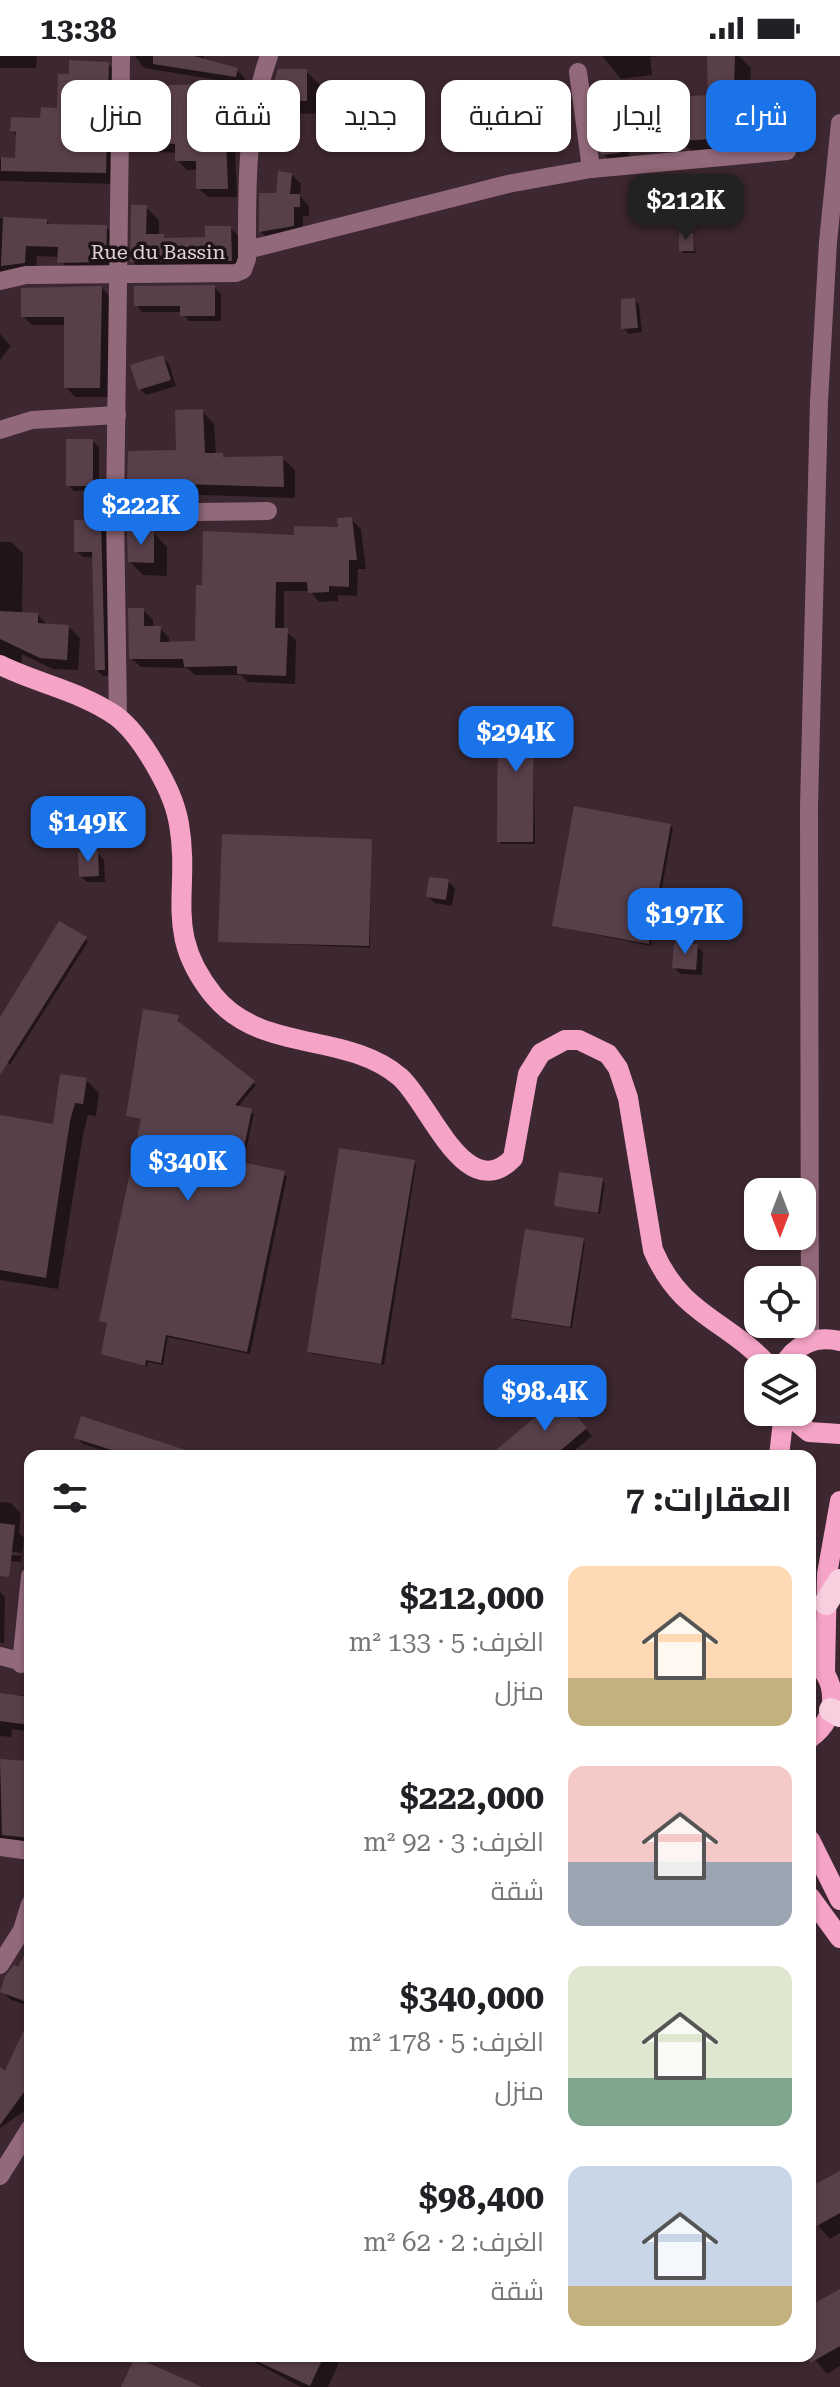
<!DOCTYPE html>
<html lang="ar">
<meta charset="utf-8">
<style>
:root{--surface:#fff;--page:#f2f2f2;--text:#202124;--muted:#757577;--accent:#1a73e8}
body{margin:0;font-family:"Roboto Serif",Cairo,serif;background:var(--page);color:var(--text);direction:rtl;height:100vh;display:flex;flex-direction:column;font-size:30px;white-space:nowrap}
*{box-sizing:border-box;margin:0}
p{font-size:26px;color:var(--muted)}
.icon{flex:none;width:44px;height:44px;fill:none;stroke:currentColor;stroke-width:2;stroke-linecap:round;stroke-linejoin:round}
.map{position:relative;flex:1;overflow:hidden;direction:ltr}
.panel{position:absolute;left:24px;top:1394px;width:792px;height:912px;display:flex;flex-direction:column;background:var(--surface);border-radius:16px;box-shadow:0 2px 6px #0004;direction:rtl}
.panel>*{flex:none}
.guide{position:absolute;left:24px;top:24px;width:792px;height:72px;direction:rtl;display:flex;gap:16px}
.needle{width:52px;rotate:180deg}
.tools{position:absolute;left:744px;top:1122px;display:grid;gap:16px}
.tools a{display:grid;place-items:center;width:72px;height:72px;border-radius:16px;background:var(--surface);box-shadow:0 2px 6px #0004;font-size:40px}
.price{position:absolute;translate:-50% -68px;padding:0 18px;border-radius:16px;background:var(--accent);color:#fff;font-size:26px;line-height:52px;filter:drop-shadow(0 2px 4px #0008)}
.price::after{content:'';position:absolute;left:50%;top:48px;width:24px;height:18px;margin-left:-12px;background:inherit;clip-path:polygon(0 0,100% 0,50% 100%)}
.price.active{background:#222;color:#fff}
ul{padding:0;list-style:none}
li{display:flex;align-items:center;gap:24px;height:200px;padding:0 24px}
li span{display:grid;place-items:center;flex:none;width:224px;height:160px;border-radius:16px;color:#555}
li>.icon{margin-inline-start:auto}
span .icon{width:96px;height:96px;fill:#fffc;stroke-width:1}
li b{font-size:34px}
h2{display:flex;justify-content:space-between;align-items:center;height:96px;padding:0 24px;font-size:34px}
.tag{padding:0 28px;border-radius:16px;background:var(--surface);box-shadow:0 2px 6px #0004;font-size:28px;line-height:72px}
.tag.active{background:var(--accent);color:#fff}
.status{display:flex;justify-content:space-between;align-items:center;height:56px;padding:0 40px;background:var(--surface);direction:ltr}
.status svg{height:22px;fill:currentColor}
.map>svg:first-child{display:block}
</style>
<div class="status"><b>13:38</b><svg viewBox="0 0 49 12"><path d="M0 12V9h3v3zM5 12V6h3v6zM10 12V3h3v9zM15 12V0h3v12zM26 1h20v11H26zM47 4h2v5h-2z"/></svg></div>
<div class="map">
<svg width="840" height="2331" viewBox="0 0 840 2331">
<rect width="100%" height="100%" fill="#3d2730"/>
<g fill="#0007" fill-rule="evenodd">
<polygon points="0,0 37,0 36,12 0,12 0,19"/>
<path d="M135,0h69l-1,5 34,9 8,8 -2,6 -12,-2 11,11 -13,49 6,7 2,48h-29l-10,-9v-18h-11l-10,-10v-7l-33,-2 -10,-9 96,-60 -86,-14zM229,35h4l-15,56 -4,-1z"/>
<polygon points="602,0 661,0 650,1 652,19 621,23"/>
<polygon points="709,0 739,0 751,12 750,32 767,31 783,47 785,88 727,91 728,99 697,100 680,84 710,41"/>
<polygon points="108,8 119,19 116,128 0,125 0,103 17,104 18,81 12,75 59,54 71,20"/>
<polygon points="306,15 320,29 320,58 285,57 271,44"/>
<polygon points="614,42 624,53 630,107 613,108 603,98"/>
<polygon points="292,119 301,128 300,140 309,150 309,160 303,160 303,179 270,185 261,176"/>
<polygon points="716,148 719,170 707,170 705,167"/>
<polygon points="146,151 159,164 159,180 167,184 207,183 230,172 244,185 244,217 145,218 132,205"/>
<polygon points="0,162 46,165 52,170 106,171 117,183 117,217 71,217 59,201 37,200 36,218 0,219"/>
<polygon points="692,179 696,197 684,197 681,194"/>
<polygon points="214,231 221,238 221,265 189,265 182,256 142,256 136,249"/>
<polygon points="102,232 111,242 108,341 75,341 66,331 66,269 32,269 23,260"/>
<polygon points="634,244 639,249 642,276 629,278 623,272"/>
<polygon points="0,278 11,290 0,304"/>
<polygon points="162,301 169,308 176,330 146,339 140,333"/>
<polygon points="202,355 214,368 216,399 227,403 282,402 295,414 295,442 142,437 129,425 179,396"/>
<polygon points="92,385 99,391 99,435 74,435 68,429"/>
<polygon points="351,463 361,473 366,513 358,513 357,540 338,539 338,545 319,546 310,535 284,535 284,574 296,584 295,628 248,626 241,619 195,619 187,612 141,611 131,602 143,554 153,564 153,572 160,572 169,582 169,587 197,587 204,531 296,481 340,473"/>
<polygon points="101,466 107,472 111,620 103,620 97,614 94,502 83,501 76,495"/>
<polygon points="154,477 167,491 167,520 143,519 130,506"/>
<polygon points="0,486 11,486 23,497 22,558 38,559 49,570 69,571 80,582 78,614 53,613 22,598 21,610 0,605"/>
<polygon points="533,652 535,788 501,788 499,785"/>
<polygon points="670,770 673,772 651,890 554,870"/>
<polygon points="371,785 370,892 220,885"/>
<polygon points="98,797 104,804 105,826 87,826 81,820"/>
<polygon points="448,825 455,832 452,850 435,847 428,841"/>
<polygon points="86,883 88,886 10,1009 0,1002 0,963"/>
<polygon points="697,890 703,896 702,919 680,918 674,911"/>
<polygon points="178,960 180,969 256,1029 237,1052 254,1058 243,1108 287,1120 250,1298 168,1281 163,1309 148,1306 147,1311 104,1297 109,1268 101,1265 142,1064 129,1060"/>
<polygon points="86,1024 99,1037 96,1060 88,1059 83,1079 58,1233 0,1224 0,1061 54,1070"/>
<polygon points="414,1106 416,1109 384,1309 312,1298 309,1295"/>
<polygon points="602,1124 605,1127 600,1158 556,1149"/>
<polygon points="583,1184 585,1186 572,1272 516,1264 513,1261"/>
<polygon points="566,1349 592,1380 568,1400 492,1400"/>
<polygon points="82,1362 196,1400 120,1400 83,1388 76,1381"/>
<polygon points="0,1446 11,1447 21,1458 19,1476 24,1482 21,1506 0,1504 0,1498 21,1500 22,1497 0,1494"/>
<polygon points="0,1536 5,1541 4,1587 0,1587"/>
<polygon points="0,1639 30,1640 30,1676 12,1673 11,1681 0,1680"/>
<polygon points="0,1705 26,1707 30,1710 30,1787 0,1788"/>
<polygon points="30,1890 30,1950 11,1944 4,1937"/>
<polygon points="810,1952 813,1955 810,1984"/>
<polygon points="30,1984 30,2046 23,2056 0,2072 0,2014 5,2018"/>
<polygon points="840,2119 840,2177 830,2183 815,2166 810,2169 810,2134"/>
<polygon points="840,2235 840,2310 827,2318 810,2297 810,2252"/>
<polygon points="242,2300 342,2300 328,2331 301,2331"/>
</g>
<g fill="#58404a">
<polygon points="153,0 194,0 238,12 236,21 153,8"/>
<polygon points="707,0 735,0 734,31 767,29 770,72 712,75 712,83 679,85 676,41 708,39"/>
<polygon points="69,4 109,6 106,117 1,115 1,101 15,102 16,76 10,75 11,61 40,62 41,51 57,52 58,18 69,18"/>
<polygon points="278,13 307,13 307,45 269,44"/>
<polygon points="234,26 218,81 226,81 228,133 196,133 196,105 175,105 175,88 132,86 135,31"/>
<polygon points="615,40 620,97 601,99 594,42"/>
<polygon points="278,115 292,117 290,138 300,138 300,151 294,151 294,170 259,176 259,137 276,137"/>
<rect x="703" y="146" width="14" height="22"/>
<polygon points="131,149 147,149 146,178 164,178 164,182 205,181 205,170 231,170 232,205 130,206"/>
<polygon points="3,161 47,163 47,168 107,169 106,206 57,207 58,191 26,190 25,207 1,210"/>
<polygon points="679,177 693,177 694,195 679,195"/>
<polygon points="215,229 215,260 180,260 180,250 134,250 134,230"/>
<polygon points="102,230 100,332 64,332 64,261 21,261 21,232"/>
<polygon points="635,242 638,272 621,273 621,243"/>
<polygon points="163,299 171,324 138,334 130,309"/>
<polygon points="203,353 205,397 223,397 223,401 283,400 284,431 181,428 181,424 127,425 128,395 176,394 175,354"/>
<rect x="66" y="383" width="27" height="47"/>
<polygon points="352,461 357,504 349,504 349,531 329,530 329,536 308,537 307,526 276,526 275,572 288,572 286,620 237,618 237,610 184,611 183,603 129,603 128,552 144,552 144,570 161,570 160,586 195,585 196,529 202,529 203,475 294,479 294,470 338,471 337,462"/>
<polygon points="74,464 101,464 105,614 95,614 92,496 74,496"/>
<polygon points="127,475 154,475 154,507 128,506"/>
<polygon points="0,555 38,557 38,567 69,569 67,604 40,602 0,583"/>
<polygon points="498,650 534,650 533,786 497,786"/>
<polygon points="574,750 671,768 649,888 552,870"/>
<polygon points="222,778 372,783 369,890 218,886"/>
<polygon points="98,795 99,820 79,821 78,796"/>
<polygon points="429,821 449,823 446,844 426,841"/>
<polygon points="59,865 87,881 0,1019 0,961"/>
<polygon points="674,886 698,888 696,914 672,912"/>
<polygon points="143,953 179,959 178,965 255,1025 235,1049 252,1053 241,1106 285,1115 247,1296 166,1279 161,1307 146,1304 145,1310 101,1298 107,1267 99,1265 141,1063 126,1060"/>
<polygon points="60,1018 87,1022 83,1048 75,1047 70,1065 46,1222 0,1214 0,1059 53,1068"/>
<polygon points="339,1092 415,1104 381,1308 307,1296"/>
<polygon points="559,1116 603,1122 598,1157 554,1150"/>
<polygon points="525,1173 584,1182 570,1271 511,1262"/>
<polygon points="560,1340 587,1372 554,1400 489,1400"/>
<polygon points="81,1360 195,1397 194,1400 130,1400 74,1382"/>
<polygon points="0,1467 15,1469 9,1521 0,1520"/>
<polygon points="0,1637 30,1641 30,1669 0,1665"/>
<polygon points="0,1703 27,1705 24,1755 30,1756 30,1782 2,1779"/>
<polygon points="30,1888 30,1928 24,1945 0,1936 5,1920 14,1909 18,1911"/>
<polygon points="30,1961 30,2028 0,2069 0,2011 5,2015"/>
<polygon points="840,2115 840,2157 815,2171 810,2161 810,2131"/>
<polygon points="840,2233 840,2290 810,2307 810,2250"/>
<polygon points="246,2300 324,2300 310,2330"/>
<polygon points="135,2301 202,2331 121,2331"/>
</g>
<g fill="none" stroke-linecap="round" stroke-linejoin="round">
<g stroke="#92697a" stroke-width="18">
<polyline points="578,16 591,113"/>
<polyline points="247,194 508,128 591,113 787,95"/>
<path d="M0,225l26,-6 210,-2 7,-3 4,-11c0,-69 -2,-137 22,-203"/>
<polyline points="0,374 32,364 117,359"/>
<polyline points="115,457 268,455"/>
<polyline points="118,661 115,457 121,0"/>
<polyline points="810,1285 809,751 819,345 828,186 840,67"/>
<polyline points="0,1600 30,1608"/>
<polyline points="21,1608 30,1520"/>
<polyline points="0,1791 30,1795"/>
<polyline points="0,1909 22,1874 30,1848"/>
<polyline points="0,2120 30,2072"/>
</g>
<g stroke="#f5a3c6" stroke-width="20">
<path d="M0,609c38,19 80,26 116,51 16,12 28,30 38,47 11,19 21,38 25,61 12,69 -17,108 35,172 48,58 132,35 186,81 29,25 66,130 113,81l15,-84 13,-21 24,-13h14l29,14 10,14 10,30 25,152c28,66 74,69 118,118"/>
<path d="M782,1312c12,-23 33,-33 58,-27"/>
<polyline points="785,1356 809,1376 840,1378"/>
<polyline points="779,1400 784,1356"/>
<path d="M810,1602c29,21 30,59 0,80"/>
<polyline points="825,1616 827,1518 840,1445"/>
<polyline points="810,1784 840,1844"/>
<polyline points="810,1841 840,1882"/>
</g>
<g stroke="#f8cfdf" stroke-width="24">
<polyline points="826,1547 840,1525"/>
<polyline points="831,1654 840,1659"/>
</g>
</g>
<g text-anchor="middle" dominant-baseline="central" stroke-width="7" stroke-linejoin="round" paint-order="stroke">
<g font-size="20" fill="#e0d1d7" stroke="#1d1317">
<text x="158" y="196">Rue du Bassin</text>
</g>
</g>
</svg>
<div class="tools">
<a><svg class="needle" viewBox="-14 -14 28 28"><path d="M0-13l5 13h-10z" fill="#e53935"/><path d="M0 13l5-13h-10z" fill="#757577"/></svg></a>
<a><svg class="icon" aria-label="locate" viewBox="0 0 24 24"><circle cx="12" cy="12" r="6"/><path d="M12 2v4M12 18v4M2 12h4M18 12h4"/></svg></a>
<a><svg class="icon" aria-label="layers" viewBox="0 0 24 24"><path d="M12 4l9 5-9 5-9-5zM3 14l9 5 9-5"/></svg></a>
</div>
<b class="price active" style="left:686px;top:186px">$212K</b>
<b class="price" style="left:141px;top:491px">$222K</b>
<b class="price" style="left:516px;top:718px">$294K</b>
<b class="price" style="left:88px;top:808px">$149K</b>
<b class="price" style="left:685px;top:900px">$197K</b>
<b class="price" style="left:188px;top:1147px">$340K</b>
<b class="price" style="left:545px;top:1377px">$98.4K</b>
<div class="guide">
<a class="tag active">شراء</a>
<a class="tag">إيجار</a>
<a class="tag">تصفية</a>
<a class="tag">جديد</a>
<a class="tag">شقة</a>
<a class="tag">منزل</a>
</div>
<section class="panel">
<h2>العقارات: 7<svg class="icon" aria-label="filters" viewBox="0 0 24 24"><path d="M4 7h16M4 17h16"/><circle cx="9" cy="7" r="2"/><circle cx="15" cy="17" r="2"/></svg></h2>
<ul>
<li><span style="background:linear-gradient(#ffd9b3 70%,#c2b280 0)"><svg class="icon" aria-label="home" viewBox="0 0 24 24"><path d="M3 11l9-7 9 7M6 9v11h12V9"/></svg></span><div><b>$212,000</b><p>الغرف: 5 · 133 m²</p><p>منزل</p></div></li>
<li><span style="background:linear-gradient(#f6c9c9 60%,#9aa5b1 0)"><svg class="icon" aria-label="home" viewBox="0 0 24 24"><path d="M3 11l9-7 9 7M6 9v11h12V9"/></svg></span><div><b>$222,000</b><p>الغرف: 3 · 92 m²</p><p>شقة</p></div></li>
<li><span style="background:linear-gradient(#dfe7d0 70%,#7fa58c 0)"><svg class="icon" aria-label="home" viewBox="0 0 24 24"><path d="M3 11l9-7 9 7M6 9v11h12V9"/></svg></span><div><b>$340,000</b><p>الغرف: 5 · 178 m²</p><p>منزل</p></div></li>
<li><span style="background:linear-gradient(#c9d6e8 75%,#c2b280 0)"><svg class="icon" aria-label="home" viewBox="0 0 24 24"><path d="M3 11l9-7 9 7M6 9v11h12V9"/></svg></span><div><b>$98,400</b><p>الغرف: 2 · 62 m²</p><p>شقة</p></div></li>
</ul>
</section>
</div>
